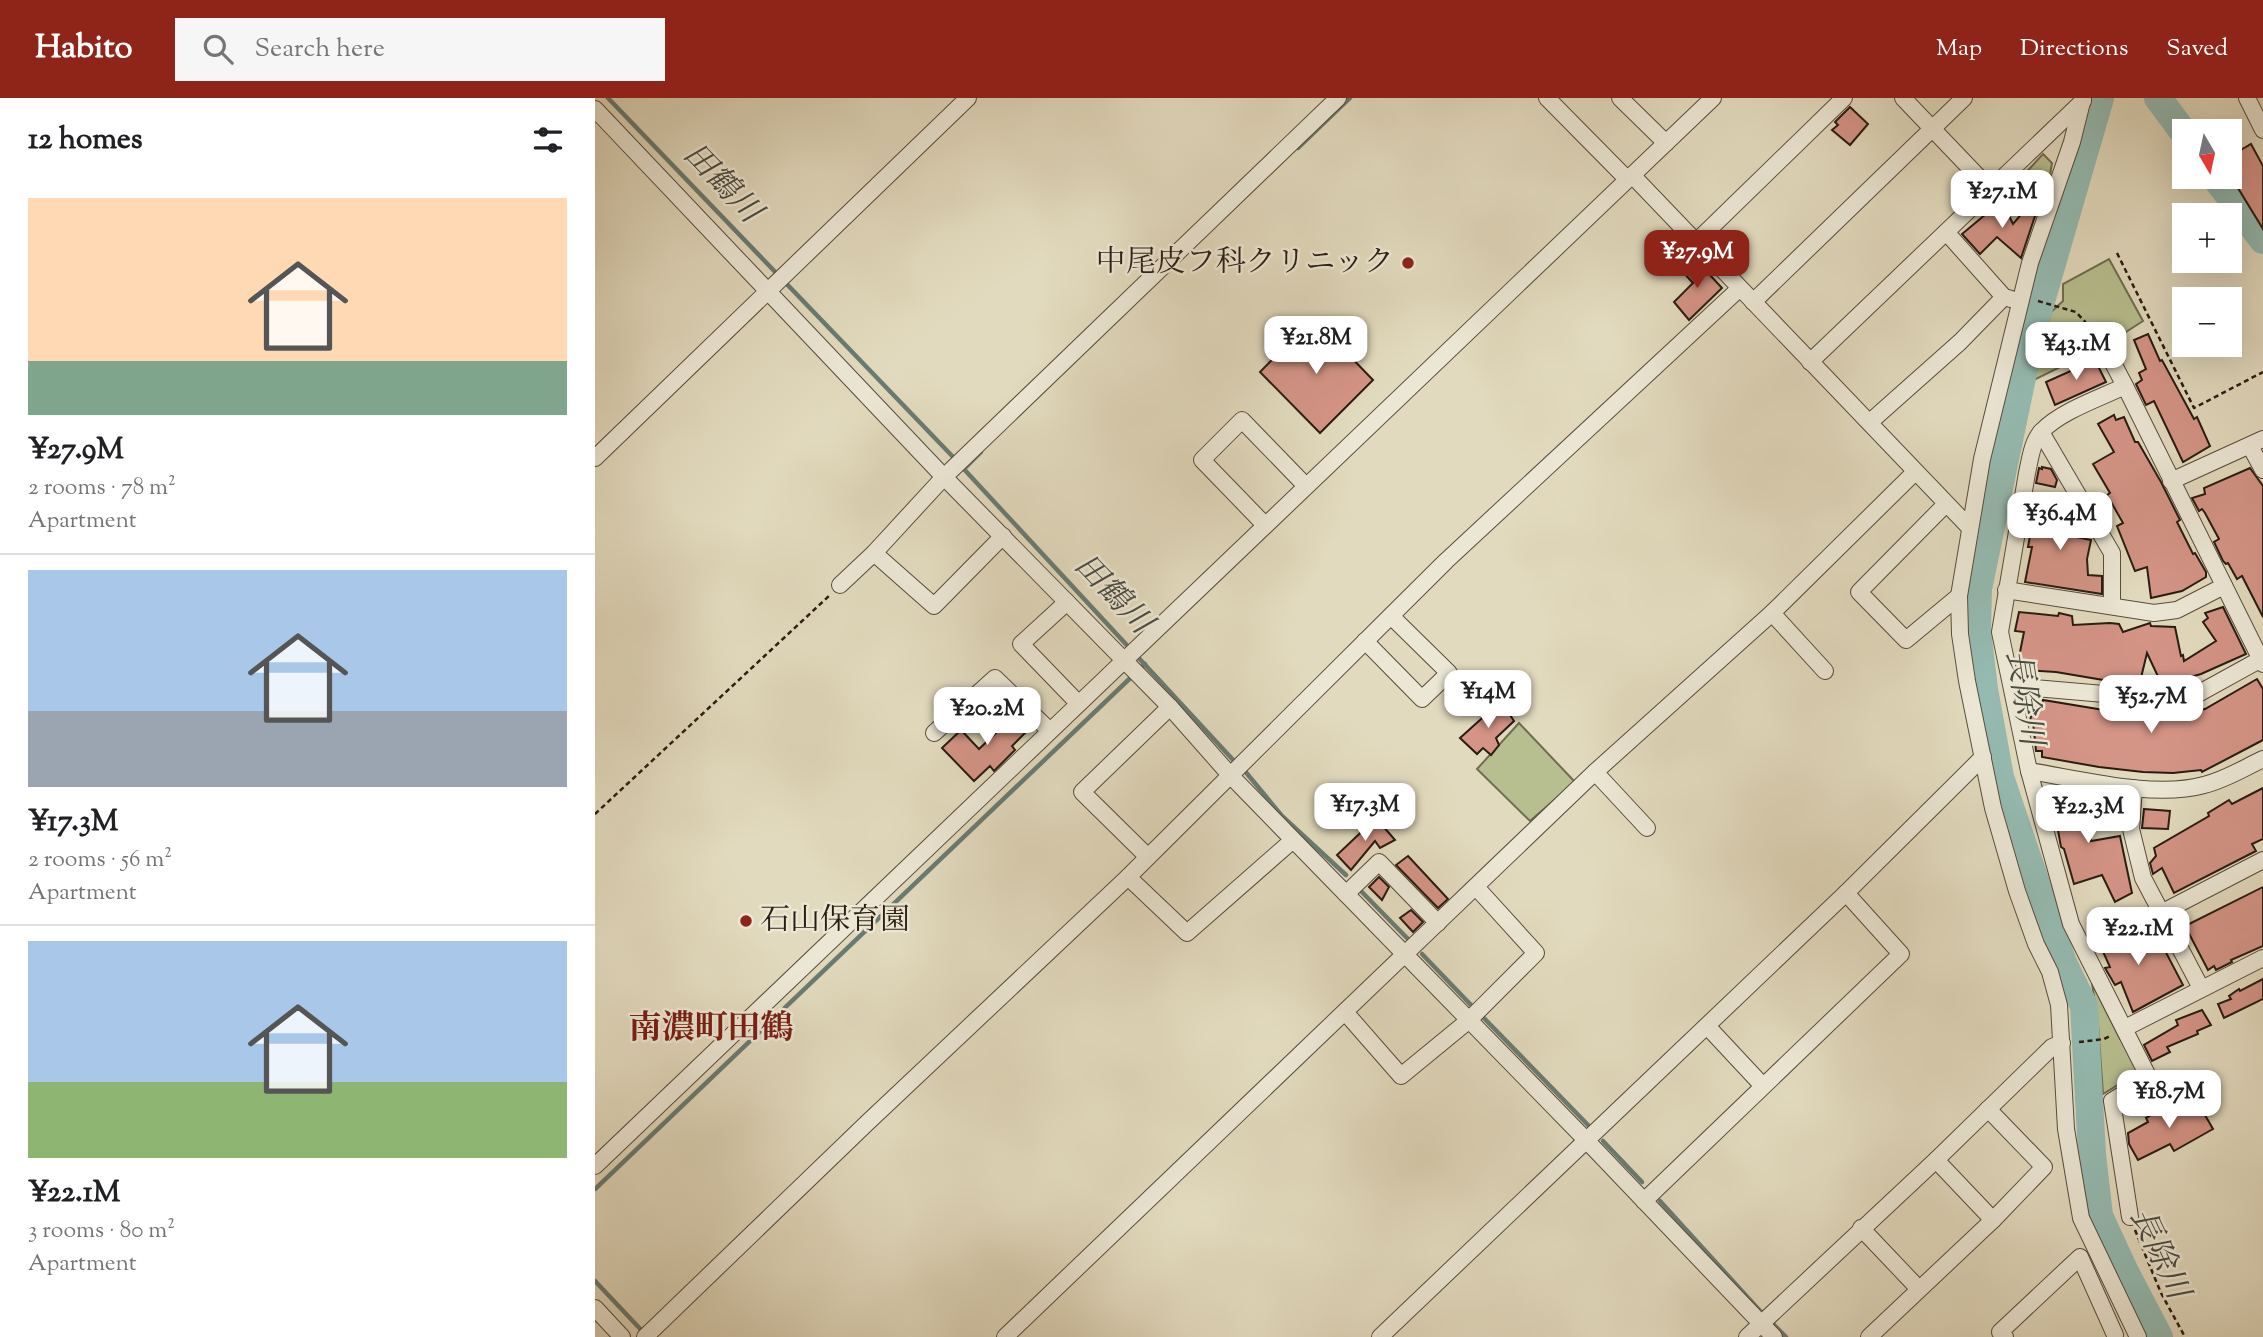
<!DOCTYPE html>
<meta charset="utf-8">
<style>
:root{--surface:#fff;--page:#f6f6f6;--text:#202124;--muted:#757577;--line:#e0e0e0;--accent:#8f2418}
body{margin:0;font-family:"Sorts Mill Goudy","Noto Serif JP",serif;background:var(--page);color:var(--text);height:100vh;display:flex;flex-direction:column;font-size:26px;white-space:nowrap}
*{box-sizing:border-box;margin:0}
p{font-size:23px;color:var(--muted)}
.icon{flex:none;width:38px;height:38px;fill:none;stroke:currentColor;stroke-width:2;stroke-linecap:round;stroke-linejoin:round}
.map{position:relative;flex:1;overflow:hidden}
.panel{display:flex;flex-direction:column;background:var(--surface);width:595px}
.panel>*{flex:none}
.needle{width:46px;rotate:171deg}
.controls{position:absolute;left:1577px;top:21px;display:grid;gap:14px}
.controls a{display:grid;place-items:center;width:70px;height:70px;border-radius:0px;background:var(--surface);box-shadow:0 7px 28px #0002;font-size:35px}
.price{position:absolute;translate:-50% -60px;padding:0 16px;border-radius:14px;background:#fff;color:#222;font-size:23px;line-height:46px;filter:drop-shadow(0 2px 4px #0008)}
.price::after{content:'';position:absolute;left:50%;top:42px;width:21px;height:16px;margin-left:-10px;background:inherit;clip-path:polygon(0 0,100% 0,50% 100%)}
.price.selected{background:var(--accent);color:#fff}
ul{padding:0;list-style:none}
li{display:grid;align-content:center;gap:14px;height:371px;padding:0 28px}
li+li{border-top:2px solid var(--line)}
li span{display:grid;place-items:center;height:217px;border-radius:0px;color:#555}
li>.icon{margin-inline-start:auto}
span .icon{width:126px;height:126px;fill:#fffc;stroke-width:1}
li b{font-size:30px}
h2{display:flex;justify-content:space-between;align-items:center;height:84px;padding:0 28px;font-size:30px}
header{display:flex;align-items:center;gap:42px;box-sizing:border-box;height:98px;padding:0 35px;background:var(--accent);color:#fff}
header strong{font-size:33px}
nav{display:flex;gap:38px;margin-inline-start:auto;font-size:24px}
.search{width:490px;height:63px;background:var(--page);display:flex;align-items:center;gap:18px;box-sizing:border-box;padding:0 24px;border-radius:0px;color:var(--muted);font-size:26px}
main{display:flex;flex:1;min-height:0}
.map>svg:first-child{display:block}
</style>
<header>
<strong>Habito</strong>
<div class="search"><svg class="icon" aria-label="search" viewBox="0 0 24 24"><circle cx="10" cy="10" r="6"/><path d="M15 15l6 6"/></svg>Search here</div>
<nav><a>Map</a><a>Directions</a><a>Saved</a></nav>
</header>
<main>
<section class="panel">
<h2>12 homes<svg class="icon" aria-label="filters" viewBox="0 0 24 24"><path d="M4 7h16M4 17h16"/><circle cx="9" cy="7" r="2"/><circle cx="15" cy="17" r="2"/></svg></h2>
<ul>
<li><span style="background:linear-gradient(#ffd9b3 75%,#7fa58c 0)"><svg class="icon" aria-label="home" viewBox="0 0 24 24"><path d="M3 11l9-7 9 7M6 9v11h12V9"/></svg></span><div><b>¥27.9M</b><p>2 rooms · 78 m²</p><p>Apartment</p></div></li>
<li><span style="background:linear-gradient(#a9c7e8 65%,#9aa5b1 0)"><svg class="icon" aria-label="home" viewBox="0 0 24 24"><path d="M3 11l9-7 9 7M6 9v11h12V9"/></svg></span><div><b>¥17.3M</b><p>2 rooms · 56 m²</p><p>Apartment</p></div></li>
<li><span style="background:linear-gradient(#a9c7e8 65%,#8fb573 0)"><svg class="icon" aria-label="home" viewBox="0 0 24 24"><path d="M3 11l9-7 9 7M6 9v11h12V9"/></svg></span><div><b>¥22.1M</b><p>3 rooms · 80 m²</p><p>Apartment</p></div></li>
</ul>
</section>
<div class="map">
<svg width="1668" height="1239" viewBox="0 0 1668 1239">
<rect width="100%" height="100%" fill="#e2dabe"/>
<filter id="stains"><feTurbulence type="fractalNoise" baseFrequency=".00286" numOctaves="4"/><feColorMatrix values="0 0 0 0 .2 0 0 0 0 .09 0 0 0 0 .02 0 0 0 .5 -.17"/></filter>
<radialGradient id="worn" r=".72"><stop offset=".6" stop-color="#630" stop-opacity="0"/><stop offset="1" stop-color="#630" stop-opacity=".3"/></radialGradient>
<g fill="#b7be8f" stroke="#706d50" stroke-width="2">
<polygon points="1448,56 1457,65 1454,82 1445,100 1425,81"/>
<polygon points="1514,161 1548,223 1514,245 1439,282 1456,214 1468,203 1468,186"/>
<polygon points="924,625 980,684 935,723 882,671"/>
<polygon points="1497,885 1525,941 1532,940 1547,972 1508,996 1503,926"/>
</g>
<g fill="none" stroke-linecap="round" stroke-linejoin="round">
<g stroke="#6a7b72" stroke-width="4.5">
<polyline points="13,0 361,362"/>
<polyline points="703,50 755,0"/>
<polyline points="367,369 640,664"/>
<polyline points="369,371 386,354"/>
<polyline points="649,672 687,718 751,777"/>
<polyline points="764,791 813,841"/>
<polyline points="827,856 876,907"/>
<polyline points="884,915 993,1027"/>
<polyline points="1008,1043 1047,1084"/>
<polyline points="0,1091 550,566"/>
<polyline points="1065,1103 1166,1214"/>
<polyline points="0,1183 50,1236"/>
<polyline points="1178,1226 1191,1239"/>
</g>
<g stroke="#95bbb2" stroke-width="28">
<polyline points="1505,0 1435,241 1383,491 1382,532 1389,591 1405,679 1468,865 1489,908 1497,1056 1504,1118 1529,1172 1564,1239"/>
<polyline points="1563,0 1589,35"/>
<polyline points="1620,79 1668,142"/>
</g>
</g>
<g fill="#d49486" stroke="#2a1c12" stroke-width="2">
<polygon points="1255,9 1273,26 1255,47 1237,32 1243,27 1240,24"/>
<polygon points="1656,46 1668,68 1668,131 1638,82 1643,80 1634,66 1634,59"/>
<polygon points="1403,106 1410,109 1418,126 1434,107 1442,112 1426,160 1402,139 1385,156 1367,136"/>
<polygon points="1100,161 1127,190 1094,222 1079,204 1098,185 1087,173"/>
<polygon points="718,220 778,282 725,335 665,274"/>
<polygon points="1553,236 1565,263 1567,262 1599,321 1602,319 1615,348 1588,364 1559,303 1551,307 1541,286 1547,282 1544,275 1551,271 1539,242"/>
<polygon points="1500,262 1511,284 1460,307 1451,284"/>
<polygon points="1519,317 1521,322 1529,319 1540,344 1543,344 1566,384 1585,422 1582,424 1598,456 1600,455 1611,474 1611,479 1587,493 1556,500 1552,469 1540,473 1522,428 1528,425 1512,397 1515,395 1498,366 1519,354 1503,326"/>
<polygon points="1447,369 1456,371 1462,382 1460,389 1441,385 1444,370 1447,371"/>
<polygon points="1655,370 1668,388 1668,519 1647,478 1642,481 1633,465 1631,466 1628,463 1619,444 1624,441 1610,415 1607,411 1604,413 1597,400 1610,396 1609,390"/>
<polygon points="1455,400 1474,402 1480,413 1476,438 1496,442 1492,461 1493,477 1507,478 1507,496 1430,484 1437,449 1433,449 1437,427 1449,427"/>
<polygon points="1628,509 1651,556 1606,576 1567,587 1552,555 1544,588 1461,574 1430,572 1429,566 1423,564 1429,534 1420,533 1424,514 1463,518 1464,515 1477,518 1478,527 1515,525 1524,526 1528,534 1555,525 1556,528 1580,529 1586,558 1588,557 1589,563 1621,543 1608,524 1613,520 1610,515"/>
<polygon points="1662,581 1668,591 1668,642 1607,674 1606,672 1578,675 1548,674 1504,669 1447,659 1447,653 1441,653 1438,624 1435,623 1439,604 1447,607 1448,602 1533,616 1576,618 1610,611"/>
<polygon points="906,603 919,623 901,640 904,647 896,657 888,650 882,656 865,640"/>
<polygon points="418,612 436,629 417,648 420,652 399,673 395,668 379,683 347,650 366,632 384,651 405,631 403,628"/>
<polygon points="1668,690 1668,741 1657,746 1661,753 1579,795 1567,770 1558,776 1555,765 1561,758 1559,750 1614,718 1613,715 1634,702 1637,706"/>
<polygon points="1469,691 1490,695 1491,722 1496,743 1525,738 1537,795 1520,804 1507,777 1479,786 1469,751 1466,749 1460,716 1457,716 1450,693"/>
<polygon points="1549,711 1575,713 1573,731 1547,730"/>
<polygon points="781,720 800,742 785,750 780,743 756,772 742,757"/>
<polygon points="813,758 853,801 843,810 801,767"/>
<polygon points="784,779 794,789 787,802 774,789"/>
<polygon points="1668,789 1668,848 1636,862 1637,864 1621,872 1619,868 1613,872 1590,828"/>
<polygon points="816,812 828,824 818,834 805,820"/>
<polygon points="1521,825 1530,844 1547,838 1553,849 1565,843 1588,887 1538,914 1526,884 1520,887 1510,870 1515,869 1500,836"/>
<polygon points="1668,881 1668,901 1629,920 1623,906 1636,901 1634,898 1644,891 1645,893"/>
<polygon points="1607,912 1616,927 1602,933 1603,936 1572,949 1575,954 1557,963 1549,947 1583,927 1581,922"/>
<polygon points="1603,1005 1618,1031 1579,1053 1575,1046 1543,1062 1534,1046 1533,1035 1553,1024 1551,1020 1572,1008 1575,1014 1587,1007 1590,1012"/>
</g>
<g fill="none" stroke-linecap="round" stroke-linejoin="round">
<g stroke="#584c3d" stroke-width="18">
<g id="minor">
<polyline points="952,0 1032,81"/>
<polyline points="1025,0 1071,45"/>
<polyline points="1308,0 1395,91"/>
<polyline points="1488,0 1477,44 1435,165 1387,361 1364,498 1365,536 1372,583 1398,710 1422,793 1441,846 1455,874 1464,907 1471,1031 1486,1120 1543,1239"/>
<polyline points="1652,0 1668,32"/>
<polyline points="0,11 349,379 575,609 635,677 991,1042 1179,1239"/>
<polyline points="1037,77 1375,430"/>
<polyline points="1352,135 1409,199 1416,201"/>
<polyline points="1101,144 1249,0"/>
<polyline points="1158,204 1369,0"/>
<polyline points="1510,250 1530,288"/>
<polyline points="1215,264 1488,3"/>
<polyline points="1275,324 1365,244 1409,199"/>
<polyline points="1446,334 1517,455 1517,507"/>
<polyline points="1655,348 1668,372"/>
<polyline points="0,360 373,0"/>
<polyline points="1576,383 1668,341"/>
<polyline points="1351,406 1264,494 1311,542 1364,498"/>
<polyline points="670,427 607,362 647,322 711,388"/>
<polyline points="279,455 339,508 408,438"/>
<polyline points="245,487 279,455 349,379 743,0"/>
<polyline points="1411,492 1559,515 1582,512 1629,488"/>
<polyline points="472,504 426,546 483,605"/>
<polyline points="1177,515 1230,573"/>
<polyline points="770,543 827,601 854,575 796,518"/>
<polyline points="1417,588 1590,603 1668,560"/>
<polyline points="339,635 400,580 454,632"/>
<path d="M1434,673c51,8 125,28 175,14 21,-5 40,-17 59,-26"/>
<polyline points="1000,674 1052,730"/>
<polyline points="1539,690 1536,731 1548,780 1606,890"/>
<polyline points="553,759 487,694 575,609"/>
<polyline points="533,779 592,835 698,742"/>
<polyline points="751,796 784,764 843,825"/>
<polyline points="1566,815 1668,762"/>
<polyline points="750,914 806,978 873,923 941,855 881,789"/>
<polyline points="1112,928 1168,988"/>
<polyline points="1530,930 1668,860"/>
<polyline points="1393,1011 1449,1069 1398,1122"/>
<polyline points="0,1068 1118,0"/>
<polyline points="1049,1103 1306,856 1251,795"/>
<path d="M1535,1119l-18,-116 37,-23 -78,-154 -42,-153 -29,-139 27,-159c3,-13 5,-32 15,-42 19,-20 58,-33 83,-45l138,278"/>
<polyline points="1266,1130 1323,1190"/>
<polyline points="0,1210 27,1239"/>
<polyline points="50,1239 272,1025 533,779 851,463 1144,191"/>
<polyline points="410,1239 1000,674 1177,515 1320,374"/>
<polyline points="785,1239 1251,795 1388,659"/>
<polyline points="1152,1239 1341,1062 1457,949 1467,945"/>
<polyline points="1274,1239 1398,1122 1341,1062"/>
<polyline points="1410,1239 1405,1234 1485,1159 1520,1237"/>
</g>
</g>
<g stroke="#2a1c12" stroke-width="2.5" stroke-dasharray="5 3.5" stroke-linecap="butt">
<polyline points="1522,155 1599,310 1668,274"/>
<polyline points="1443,203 1481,214 1502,237"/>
<polyline points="0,716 235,497"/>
<polyline points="1484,944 1509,941 1515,938"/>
<polyline points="1540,1132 1566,1195 1590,1239"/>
</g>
<use href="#minor" stroke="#ece7d5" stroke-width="16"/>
</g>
<g fill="#8f2418" stroke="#ece7d5" stroke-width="2.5">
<circle cx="813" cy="165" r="7"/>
<circle cx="151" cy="823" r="7"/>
</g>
<g text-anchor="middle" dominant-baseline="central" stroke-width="5" stroke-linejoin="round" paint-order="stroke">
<g font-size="30" fill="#2a1c12" stroke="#ece7d5" text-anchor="end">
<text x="799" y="165">中尾皮フ科クリニック</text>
<text x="165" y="823" text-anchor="start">石山保育園</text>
</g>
<g font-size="32" font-style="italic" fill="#4a4c42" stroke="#ece7d5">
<text transform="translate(126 86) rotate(46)">田鶴川</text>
<text transform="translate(517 497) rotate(46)">田鶴川</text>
<text transform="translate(1428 600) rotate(81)">長除川</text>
<text transform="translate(1563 1156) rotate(65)">長除川</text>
</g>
<g font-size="33" font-weight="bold" fill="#7a1f14" stroke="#ece7d5">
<text x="116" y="932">南濃町田鶴</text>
</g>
</g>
<rect width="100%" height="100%" filter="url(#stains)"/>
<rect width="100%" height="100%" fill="url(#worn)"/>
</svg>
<div class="controls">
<a><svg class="needle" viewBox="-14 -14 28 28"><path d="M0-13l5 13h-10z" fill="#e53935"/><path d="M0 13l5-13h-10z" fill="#757577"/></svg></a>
<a>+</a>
<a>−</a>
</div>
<b class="price" style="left:1407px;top:132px">¥27.1M</b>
<b class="price selected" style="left:1102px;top:192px">¥27.9M</b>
<b class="price" style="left:721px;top:278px">¥21.8M</b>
<b class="price" style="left:1481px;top:284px">¥43.1M</b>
<b class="price" style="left:1465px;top:454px">¥36.4M</b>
<b class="price" style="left:893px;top:632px">¥14M</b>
<b class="price" style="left:1556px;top:637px">¥52.7M</b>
<b class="price" style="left:392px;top:649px">¥20.2M</b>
<b class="price" style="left:770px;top:745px">¥17.3M</b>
<b class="price" style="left:1493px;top:747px">¥22.3M</b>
<b class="price" style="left:1543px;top:869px">¥22.1M</b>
<b class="price" style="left:1574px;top:1032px">¥18.7M</b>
</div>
</main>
